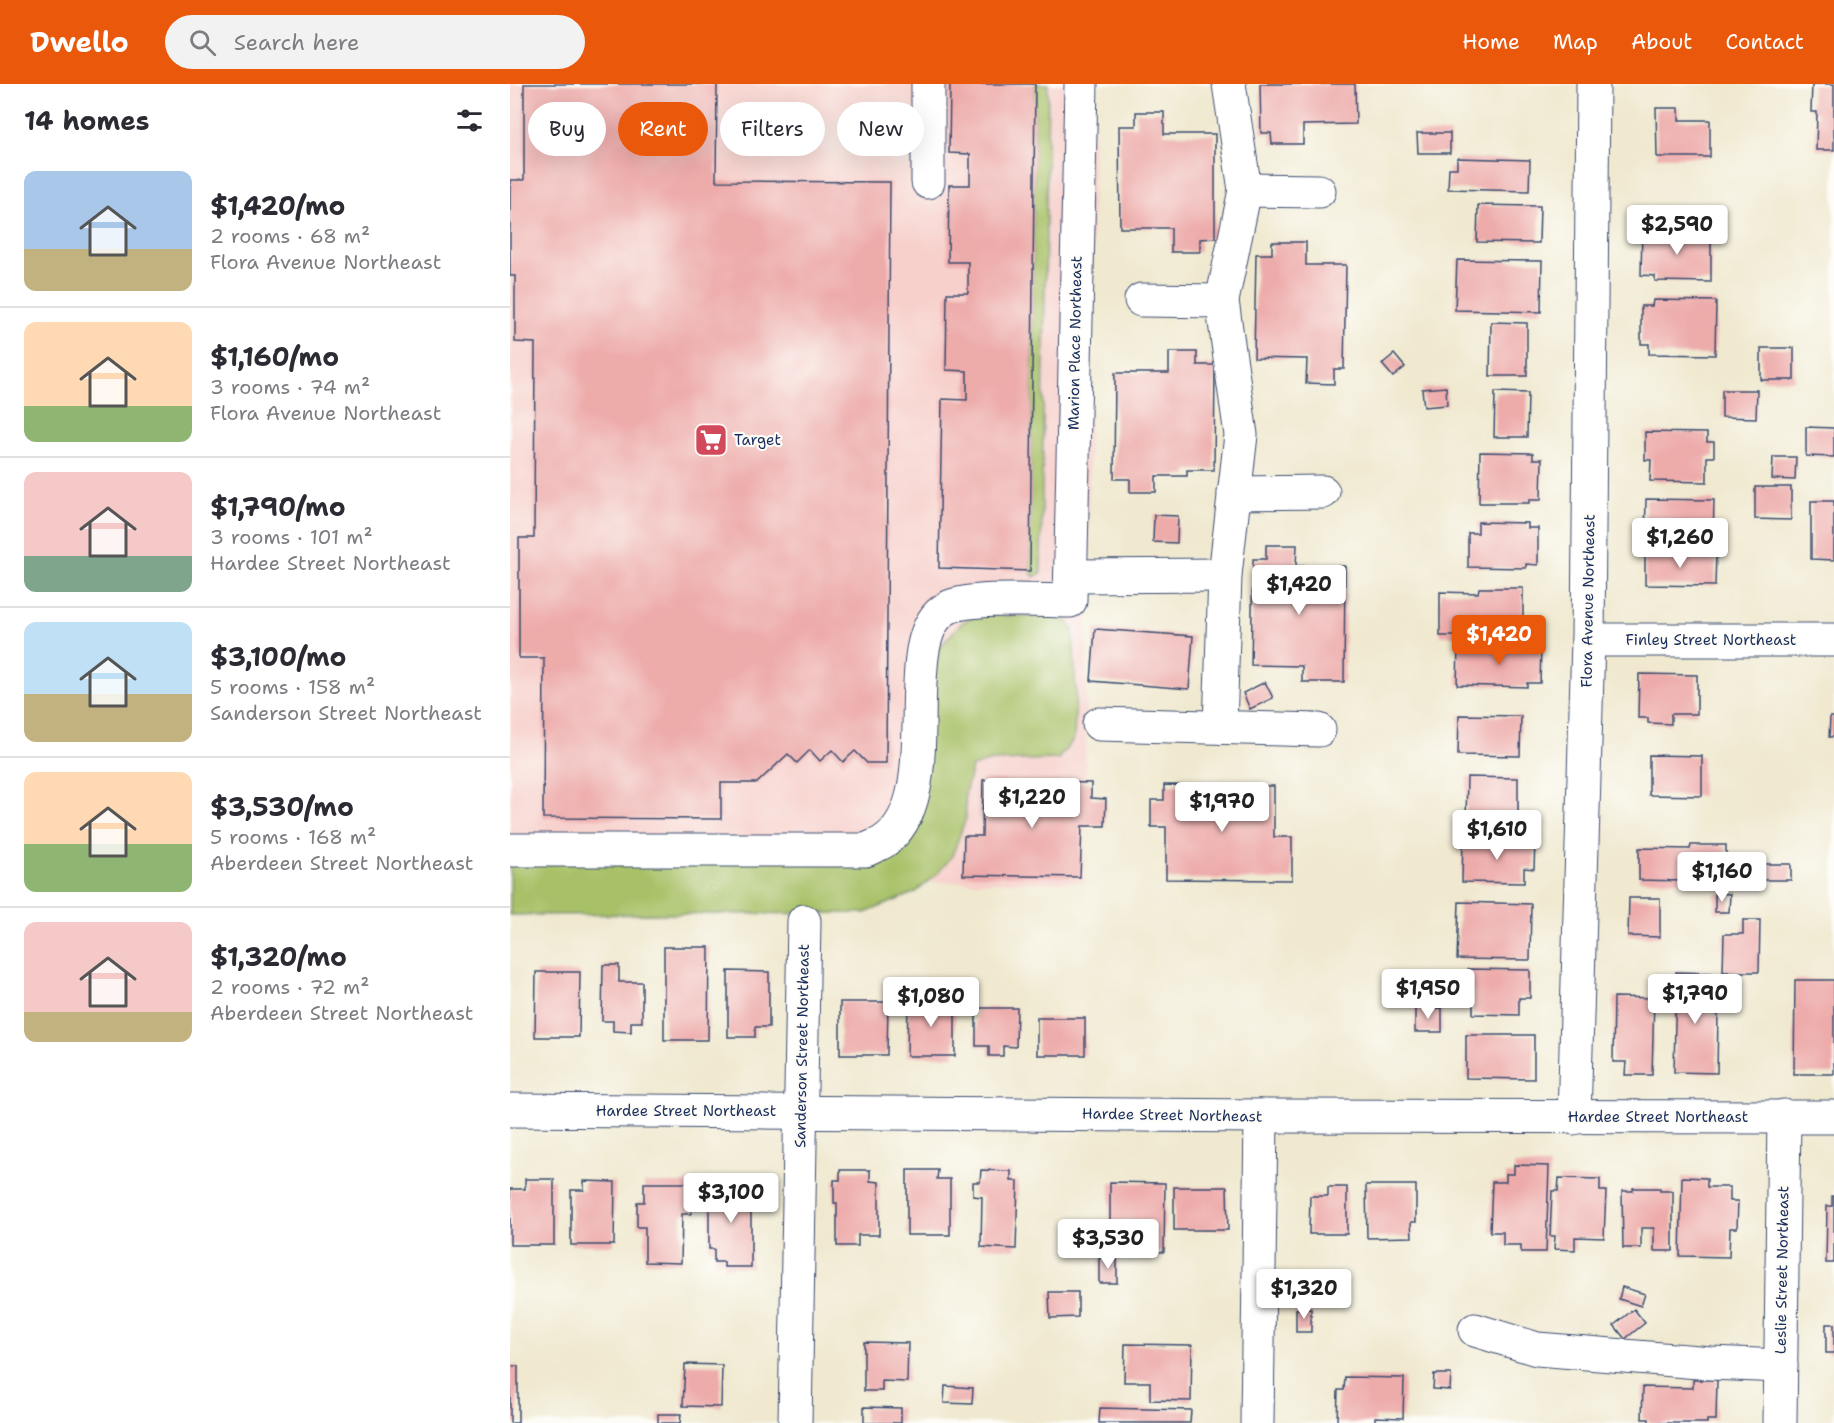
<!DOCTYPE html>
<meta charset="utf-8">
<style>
:root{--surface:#fff;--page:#f2f2f3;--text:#2b2b33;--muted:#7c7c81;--line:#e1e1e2;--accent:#ea580c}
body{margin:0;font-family:"Shantell Sans",sans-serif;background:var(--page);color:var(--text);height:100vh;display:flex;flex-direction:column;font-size:22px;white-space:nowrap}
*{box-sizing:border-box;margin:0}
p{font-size:20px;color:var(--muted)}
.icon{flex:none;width:33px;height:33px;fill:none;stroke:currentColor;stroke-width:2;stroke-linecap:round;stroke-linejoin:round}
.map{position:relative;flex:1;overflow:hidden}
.panel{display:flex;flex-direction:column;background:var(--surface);width:510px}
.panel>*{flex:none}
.top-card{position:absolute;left:18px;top:18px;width:570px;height:54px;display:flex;gap:12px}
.price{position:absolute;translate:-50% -51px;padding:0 14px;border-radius:6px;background:#fff;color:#222;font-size:20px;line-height:39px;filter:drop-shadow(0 2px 3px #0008)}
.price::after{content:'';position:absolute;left:50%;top:36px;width:18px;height:14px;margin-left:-9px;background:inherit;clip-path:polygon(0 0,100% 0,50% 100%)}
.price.selected{background:var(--accent);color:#fff}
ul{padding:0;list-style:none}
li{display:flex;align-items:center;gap:18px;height:150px;padding:0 24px}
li+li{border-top:2px solid var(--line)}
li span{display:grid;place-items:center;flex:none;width:168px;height:120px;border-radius:12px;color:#555}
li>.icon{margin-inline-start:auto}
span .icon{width:72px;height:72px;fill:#fffc;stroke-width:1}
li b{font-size:26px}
h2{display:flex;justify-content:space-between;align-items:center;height:72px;padding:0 24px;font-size:26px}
.tag{padding:0 21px;border-radius:27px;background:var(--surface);box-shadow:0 6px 24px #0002;font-size:21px;line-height:54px}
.tag.selected{background:var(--accent);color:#fff}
header{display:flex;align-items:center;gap:36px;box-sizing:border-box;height:84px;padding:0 30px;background:var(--accent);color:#fff}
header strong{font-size:28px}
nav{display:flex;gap:33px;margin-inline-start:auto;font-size:21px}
.search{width:420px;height:54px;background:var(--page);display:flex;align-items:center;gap:15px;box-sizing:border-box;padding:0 21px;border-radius:33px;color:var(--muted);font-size:22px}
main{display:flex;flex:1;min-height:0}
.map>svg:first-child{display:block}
</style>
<header>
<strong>Dwello</strong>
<div class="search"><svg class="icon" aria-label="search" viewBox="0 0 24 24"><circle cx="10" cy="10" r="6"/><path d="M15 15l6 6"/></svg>Search here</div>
<nav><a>Home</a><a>Map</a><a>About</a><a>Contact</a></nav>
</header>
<main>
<section class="panel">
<h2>14 homes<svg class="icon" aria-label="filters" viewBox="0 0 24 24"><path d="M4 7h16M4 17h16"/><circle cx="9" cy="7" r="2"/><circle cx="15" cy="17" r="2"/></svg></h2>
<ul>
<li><span style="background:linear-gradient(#a9c7e8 65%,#c2b280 0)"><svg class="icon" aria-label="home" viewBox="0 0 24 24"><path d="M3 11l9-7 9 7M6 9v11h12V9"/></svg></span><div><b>$1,420/mo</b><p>2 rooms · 68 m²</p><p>Flora Avenue Northeast</p></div></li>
<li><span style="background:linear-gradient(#ffd9b3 70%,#8fb573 0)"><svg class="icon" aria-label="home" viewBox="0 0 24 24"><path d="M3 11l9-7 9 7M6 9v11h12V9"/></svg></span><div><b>$1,160/mo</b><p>3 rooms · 74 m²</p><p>Flora Avenue Northeast</p></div></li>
<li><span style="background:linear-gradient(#f6c9c9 70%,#7fa58c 0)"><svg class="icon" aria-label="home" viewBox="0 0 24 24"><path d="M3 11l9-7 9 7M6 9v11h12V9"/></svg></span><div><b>$1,790/mo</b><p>3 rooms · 101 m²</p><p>Hardee Street Northeast</p></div></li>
<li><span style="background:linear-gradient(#bfe0f5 60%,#c2b280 0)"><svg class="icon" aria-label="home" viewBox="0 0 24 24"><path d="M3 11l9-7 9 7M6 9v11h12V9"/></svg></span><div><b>$3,100/mo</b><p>5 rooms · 158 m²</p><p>Sanderson Street Northeast</p></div></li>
<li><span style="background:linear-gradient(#ffd9b3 60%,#8fb573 0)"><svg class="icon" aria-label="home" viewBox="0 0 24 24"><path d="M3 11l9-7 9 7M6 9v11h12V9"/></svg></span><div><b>$3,530/mo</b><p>5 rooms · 168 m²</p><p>Aberdeen Street Northeast</p></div></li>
<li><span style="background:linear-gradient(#f6c9c9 75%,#c2b280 0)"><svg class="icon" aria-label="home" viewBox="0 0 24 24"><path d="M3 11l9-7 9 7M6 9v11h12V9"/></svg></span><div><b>$1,320/mo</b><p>2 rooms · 72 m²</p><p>Aberdeen Street Northeast</p></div></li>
</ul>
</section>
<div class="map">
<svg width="1324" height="1339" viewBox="0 0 1324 1339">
<rect width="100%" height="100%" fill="#fdfcf7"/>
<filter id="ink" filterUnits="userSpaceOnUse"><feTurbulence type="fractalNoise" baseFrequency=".0167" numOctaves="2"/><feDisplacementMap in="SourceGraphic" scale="12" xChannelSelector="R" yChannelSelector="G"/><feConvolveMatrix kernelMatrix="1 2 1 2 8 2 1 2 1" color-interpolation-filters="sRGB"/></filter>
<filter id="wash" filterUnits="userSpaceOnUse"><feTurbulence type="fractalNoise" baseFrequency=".008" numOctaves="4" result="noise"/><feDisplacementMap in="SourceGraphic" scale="24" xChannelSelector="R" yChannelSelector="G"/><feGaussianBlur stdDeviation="1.35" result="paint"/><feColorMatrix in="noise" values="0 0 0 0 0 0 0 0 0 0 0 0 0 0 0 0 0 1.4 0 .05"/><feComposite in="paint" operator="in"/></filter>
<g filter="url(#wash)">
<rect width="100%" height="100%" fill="#f0e9d0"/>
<polygon fill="#f7d0cc" points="0,0 584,0 574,798 0,799"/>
<g fill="#a8c167" stroke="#627862" stroke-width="1.5">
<polygon points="525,0 538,0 531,485 531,489 524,493 520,487"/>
<polygon points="474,531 554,533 563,545 566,610 564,655 548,675 482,677 462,683 455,710 456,734 442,772 428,789 406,808 355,829 0,831 0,775 395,749 428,565 450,540 461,533"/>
</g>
<g id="blocks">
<g fill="#edabaa">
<polygon points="14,0 207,0 206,97 380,98 376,679 357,679 345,667 333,678 322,666 310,677 300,666 287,679 278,670 247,699 211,699 211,735 33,734 34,574 9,574 9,454 24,454 25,259 5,258 5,192 0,192 0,96 14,96"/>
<polygon points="440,0 525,0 520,487 429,484 432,315 457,316 457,287 436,286 437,209 458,209 458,178 438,178 439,101 460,101 460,70 439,69"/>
<polygon points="750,0 845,0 846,40 793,41 793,60 762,60 761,49 751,49"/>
<polygon points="1302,0 1324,0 1324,66 1306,66 1307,28 1301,28"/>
<polygon points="1146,24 1169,24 1169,36 1200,36 1200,73 1147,73"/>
<polygon points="626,28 654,28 654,50 705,50 705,154 690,155 690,168 661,168 661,144 610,144 609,42 626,42"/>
<polygon points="907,49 940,49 940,69 908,69"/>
<polygon points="947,74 1020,76 1019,107 938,105 939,84 947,84"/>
<polygon points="968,121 1030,122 1029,159 967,158"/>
<polygon points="1132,146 1201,147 1201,198 1145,197 1145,192 1131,191"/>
<polygon points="762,158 796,158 796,181 836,181 834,285 824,285 824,300 796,299 797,275 744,274 746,170 762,170"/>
<polygon points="947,176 1032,177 1031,228 945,226"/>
<polygon points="1143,216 1206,217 1205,271 1139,270 1139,260 1131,260 1131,222 1142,222"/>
<polygon points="981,238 1017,239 1017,292 980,292"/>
<rect x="1251" y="264" width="33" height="32"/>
<polygon points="659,268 687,268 687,281 705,281 704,386 677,386 677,392 646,392 646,408 620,408 620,395 604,395 605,289 659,289"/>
<polygon points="884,270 895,283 883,293 872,280"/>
<polygon points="936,303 937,321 914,323 912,305"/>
<polygon points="1212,306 1247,306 1246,334 1212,333"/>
<polygon points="985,308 1018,309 1017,353 984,353"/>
<polygon points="1296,343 1324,344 1324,373 1296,372"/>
<polygon points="1135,348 1197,349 1197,358 1204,358 1204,373 1197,373 1197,398 1140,397 1141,376 1135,376"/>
<polygon points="970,368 1023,369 1023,375 1032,375 1031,416 1019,416 1019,419 969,419"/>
<polygon points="1263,373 1286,373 1285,396 1262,395"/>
<polygon points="1245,403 1281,403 1281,436 1245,435"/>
<polygon points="1136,415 1204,416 1203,458 1135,457"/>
<polygon points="1301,417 1324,417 1324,476 1301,475"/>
<polygon points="644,431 668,432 667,459 643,458"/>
<polygon points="968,438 1018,439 1018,444 1028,444 1028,481 1016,480 1016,484 958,483 958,449 968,449"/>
<polygon points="756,461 787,461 786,482 835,482 834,598 792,598 792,582 741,581 743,475 756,475"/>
<polygon points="1135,468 1206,469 1205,502 1135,501"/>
<polygon points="969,504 1013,504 1013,548 976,547 976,552 930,552 930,508 968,509"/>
<polygon points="585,545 683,552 679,605 581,597"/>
<polygon points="948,561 1031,562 1030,599 1017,599 1017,603 947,601"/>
<polygon points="1129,590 1187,591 1187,630 1161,630 1161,640 1138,639 1138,634 1128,634"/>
<polygon points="755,598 763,614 740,625 733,609"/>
<polygon points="949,631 1011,632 1010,672 948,671"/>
<polygon points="1320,633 1324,633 1324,653 1319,653"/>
<polygon points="1139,671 1192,672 1192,712 1139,711"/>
<polygon points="957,693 1008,694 1008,736 956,735"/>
<polygon points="473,696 581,699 581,714 596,715 595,742 572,742 570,793 453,791 454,752 472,752"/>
<polygon points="654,701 764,702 764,753 782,753 782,796 656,795 656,743 641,743 641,716 654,716"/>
<polygon points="953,755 1025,757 1024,785 1014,784 1014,799 952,798"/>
<polygon points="1181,761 1216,761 1216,798 1129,796 1129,764 1180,765"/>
<rect x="1242" y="780" width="39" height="16"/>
<polygon points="1205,809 1220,810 1219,828 1205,828"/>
<polygon points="1119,814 1150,814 1150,853 1118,852"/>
<polygon points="949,818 1021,820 1020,876 947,875"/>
<polygon points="1233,836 1250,836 1249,888 1213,888 1214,850 1233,850"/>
<polygon points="154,863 199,863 198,956 154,956"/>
<polygon points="93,881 109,881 109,898 132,898 132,938 121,938 121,948 103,947 103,937 92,937"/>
<polygon points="958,885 1020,886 1020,914 1009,914 1009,931 963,930 963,907 957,907"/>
<polygon points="218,887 259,888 259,943 245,943 245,953 218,953"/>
<polygon points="26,888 70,888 69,953 25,953"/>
<polygon points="1166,888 1202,889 1201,930 1208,930 1207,989 1164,988"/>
<polygon points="1285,896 1324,896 1324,990 1284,990"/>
<polygon points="1104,913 1144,914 1142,991 1115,991 1116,978 1103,978"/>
<polygon points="398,915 445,915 445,972 397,972"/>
<polygon points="330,918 378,918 377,971 330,971"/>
<polygon points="466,924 507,924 506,963 493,962 493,972 479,972 479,962 466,962"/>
<rect x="905" y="924" width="27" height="24"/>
<rect x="527" y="934" width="48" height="37"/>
<polygon points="956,951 1024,951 1024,995 956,994"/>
<polygon points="1004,1081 1039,1082 1036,1168 1011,1168 1011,1161 993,1161 993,1148 980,1148 982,1098 996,1098 996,1090 1004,1090"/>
<polygon points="330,1086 360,1086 360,1097 369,1098 369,1151 348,1151 348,1162 327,1162 327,1119 324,1119 324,1096 330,1096"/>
<polygon points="397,1086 428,1086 427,1095 440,1095 440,1151 397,1151"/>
<polygon points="471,1086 501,1087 501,1097 508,1097 506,1165 471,1163 472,1113 463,1112 463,1098 470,1098"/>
<polygon points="1172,1093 1197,1094 1197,1103 1220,1103 1220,1117 1228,1117 1227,1144 1220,1144 1219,1173 1170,1172"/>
<polygon points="1049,1094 1090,1095 1090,1107 1096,1107 1094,1154 1065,1153 1065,1166 1044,1165 1045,1152 1040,1152 1042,1107 1048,1107"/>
<polygon points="15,1095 44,1095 44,1161 0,1161 0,1105 15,1105"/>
<polygon points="74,1097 105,1098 104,1161 61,1161 61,1106 74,1106"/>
<polygon points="214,1097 241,1097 241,1183 214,1183 214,1178 204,1178 204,1165 199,1165 199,1106 214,1106"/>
<polygon points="600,1098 655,1099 654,1168 631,1167 631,1155 600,1155"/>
<polygon points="134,1099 181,1099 181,1130 172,1130 171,1179 135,1178 135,1143 127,1143 127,1118 134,1118"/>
<polygon points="856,1101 906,1101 906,1138 901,1138 902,1153 857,1154"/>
<polygon points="664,1103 717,1103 718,1146 664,1146"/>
<polygon points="818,1103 837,1103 837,1150 799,1150 800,1112 818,1112"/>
<polygon points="1123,1104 1150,1104 1150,1107 1163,1107 1163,1167 1144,1167 1144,1144 1131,1144 1131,1164 1113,1164 1112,1107 1123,1107"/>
<polygon points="1322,1112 1324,1112 1324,1179 1316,1179 1317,1122 1322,1122"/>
<polygon points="607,1173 607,1199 589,1199 589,1174"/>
<polygon points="791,1203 804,1204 804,1219 791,1218"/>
<polygon points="1112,1203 1135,1210 1131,1222 1109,1215"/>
<polygon points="539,1208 568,1208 568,1233 540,1234"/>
<rect x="786" y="1225" width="15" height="23"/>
<polygon points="1124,1225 1135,1239 1115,1255 1104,1241"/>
<rect x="1316" y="1240" width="8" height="29"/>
<polygon points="354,1258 398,1259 397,1298 372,1297 372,1307 354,1307"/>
<polygon points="615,1260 682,1261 681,1317 640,1316 640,1298 614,1298"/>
<polygon points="175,1280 212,1281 211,1323 173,1322"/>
<rect x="0" y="1282" width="8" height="57"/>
<polygon points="924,1290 941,1290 940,1306 923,1305"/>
<polygon points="835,1293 894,1294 893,1334 865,1333 865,1339 827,1339 828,1306 834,1306"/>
<polygon points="1183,1296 1207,1296 1206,1336 1197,1336 1197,1339 1139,1339 1139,1335 1132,1335 1133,1303 1183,1304"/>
<polygon points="435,1302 463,1304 462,1320 434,1319"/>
<polygon points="354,1323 391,1324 391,1339 354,1339"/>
<polygon points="590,1324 681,1326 680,1339 589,1339"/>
<polygon points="148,1330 171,1330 170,1339 148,1339"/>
</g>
</g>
</g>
<g filter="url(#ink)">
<use href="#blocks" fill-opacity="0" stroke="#3b4b6f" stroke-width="1.5"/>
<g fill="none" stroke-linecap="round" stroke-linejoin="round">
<g stroke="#3b4b6f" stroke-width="35">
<g id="minor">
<polyline points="418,0 418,98"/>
<polyline points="735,106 809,107"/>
<polyline points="631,216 712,217"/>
<polyline points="724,409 813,408"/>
<polyline points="561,492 715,491"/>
<polyline points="1078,556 1324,556"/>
<polyline points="589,640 809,646"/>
<polyline points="710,643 715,491 731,351 712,217 735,106 719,0"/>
<path d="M0,766h356c6,-3 12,-5 17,-8 67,-43 8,-204 64,-234 22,-12 94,-7 123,-7l11,-517"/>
<polyline points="0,1026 751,1032 1324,1033"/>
<polyline points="1064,1034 1078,556 1083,0"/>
<polyline points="965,1246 1027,1265 1201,1279 1271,1282"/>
<polyline points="285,1339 294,837"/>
<polyline points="747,1339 751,1032"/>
<polyline points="1270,1339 1274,1032"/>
</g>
</g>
<use href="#minor" stroke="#fff" stroke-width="33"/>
</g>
</g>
<defs>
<g id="supermarket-square" transform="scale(1.725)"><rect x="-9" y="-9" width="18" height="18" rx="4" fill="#d1495b" stroke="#fdfcf7"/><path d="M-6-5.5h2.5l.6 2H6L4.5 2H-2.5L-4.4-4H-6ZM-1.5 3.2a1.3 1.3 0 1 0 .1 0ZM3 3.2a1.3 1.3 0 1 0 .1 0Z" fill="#fff"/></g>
</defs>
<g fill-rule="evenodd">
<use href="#supermarket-square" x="201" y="356"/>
</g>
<g text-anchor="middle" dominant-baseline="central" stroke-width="4.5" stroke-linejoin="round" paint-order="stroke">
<g font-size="15" fill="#1b2f5e" stroke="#fdfcf7">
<text transform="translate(565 259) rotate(-89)">Marion Place Northeast</text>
<text transform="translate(1078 517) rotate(-89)">Flora Avenue Northeast</text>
<text x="1201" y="556">Finley Street Northeast</text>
<text transform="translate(292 962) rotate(-89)">Sanderson Street Northeast</text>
<text x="176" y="1027">Hardee Street Northeast</text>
<text transform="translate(662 1031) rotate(1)">Hardee Street Northeast</text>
<text x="1148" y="1033">Hardee Street Northeast</text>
<text transform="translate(1272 1186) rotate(-89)">Leslie Street Northeast</text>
</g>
<g font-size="15" fill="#1b2f5e" stroke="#fdfcf7" text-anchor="start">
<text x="224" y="356">Target</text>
</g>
</g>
</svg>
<b class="price" style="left:1167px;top:172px">$2,590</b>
<b class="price" style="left:1170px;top:485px">$1,260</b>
<b class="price" style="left:789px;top:532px">$1,420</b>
<b class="price selected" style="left:989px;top:582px">$1,420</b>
<b class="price" style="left:522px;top:745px">$1,220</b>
<b class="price" style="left:712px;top:749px">$1,970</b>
<b class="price" style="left:987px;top:777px">$1,610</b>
<b class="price" style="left:1212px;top:819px">$1,160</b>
<b class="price" style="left:918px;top:936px">$1,950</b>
<b class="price" style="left:1185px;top:941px">$1,790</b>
<b class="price" style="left:421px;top:944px">$1,080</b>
<b class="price" style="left:221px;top:1140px">$3,100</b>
<b class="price" style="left:598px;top:1186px">$3,530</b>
<b class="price" style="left:794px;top:1236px">$1,320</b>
<div class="top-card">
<a class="tag">Buy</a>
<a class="tag selected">Rent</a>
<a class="tag">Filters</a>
<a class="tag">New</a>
</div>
</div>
</main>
